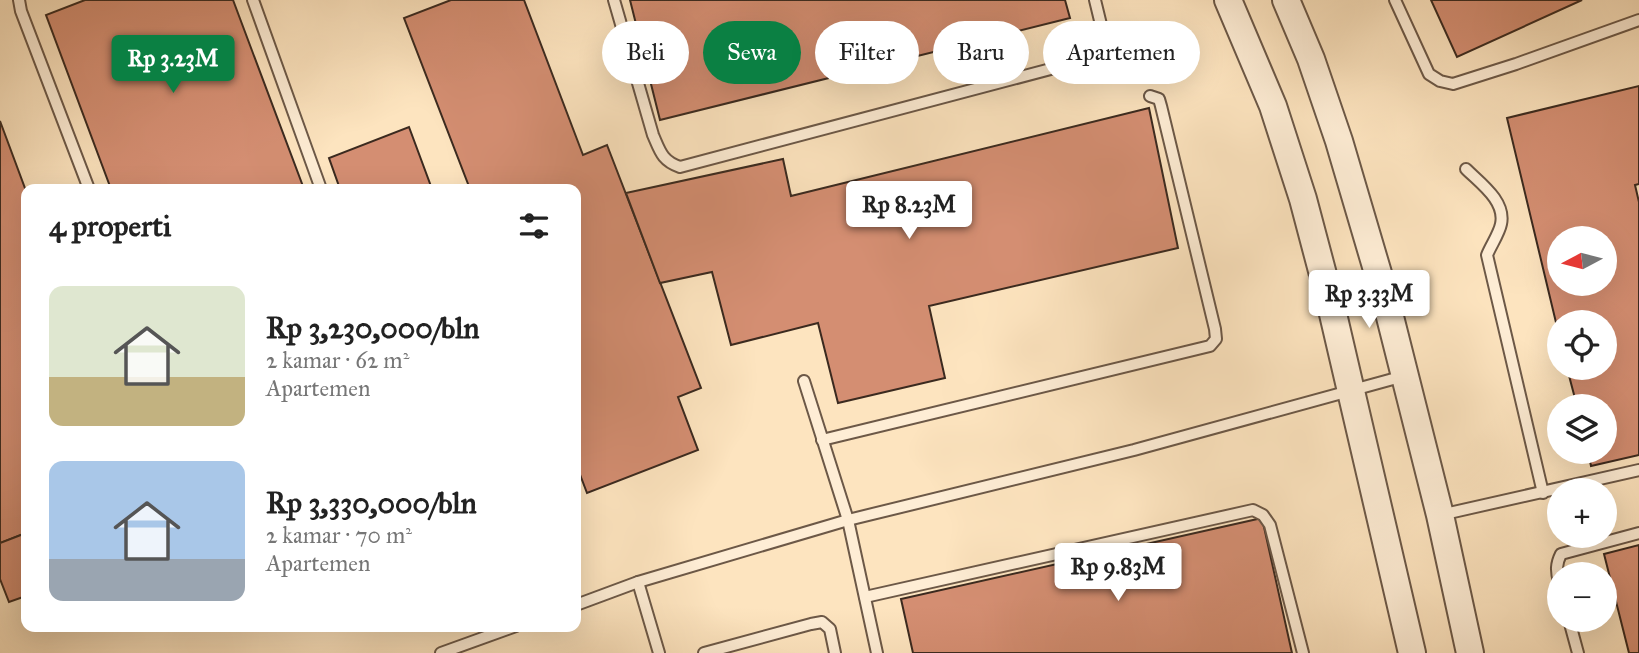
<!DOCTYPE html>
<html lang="id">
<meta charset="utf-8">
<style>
:root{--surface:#fff;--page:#f6f6f6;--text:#222;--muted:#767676;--accent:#0b8043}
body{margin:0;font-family:"IM FELL Great Primer",serif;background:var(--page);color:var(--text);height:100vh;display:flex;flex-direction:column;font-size:26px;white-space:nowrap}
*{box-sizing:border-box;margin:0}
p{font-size:23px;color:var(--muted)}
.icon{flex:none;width:38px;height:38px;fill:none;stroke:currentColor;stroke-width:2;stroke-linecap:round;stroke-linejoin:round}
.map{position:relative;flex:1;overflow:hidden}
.drawer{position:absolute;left:21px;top:184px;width:560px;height:448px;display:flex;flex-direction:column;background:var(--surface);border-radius:14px;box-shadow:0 7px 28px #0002}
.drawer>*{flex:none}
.guide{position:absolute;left:602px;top:21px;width:665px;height:63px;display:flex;gap:14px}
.needle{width:46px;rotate:263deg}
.fabs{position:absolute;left:1547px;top:226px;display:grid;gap:14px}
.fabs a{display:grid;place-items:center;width:70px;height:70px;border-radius:50%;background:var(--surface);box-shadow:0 7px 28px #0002;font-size:35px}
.price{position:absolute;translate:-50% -60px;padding:0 16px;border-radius:7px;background:#fff;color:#222;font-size:23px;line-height:46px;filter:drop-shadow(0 2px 4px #0008)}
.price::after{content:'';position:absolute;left:50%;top:42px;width:21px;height:16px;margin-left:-10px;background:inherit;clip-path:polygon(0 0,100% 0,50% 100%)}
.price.on{background:var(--accent);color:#fff}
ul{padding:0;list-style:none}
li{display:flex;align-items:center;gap:21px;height:175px;padding:0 28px}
li span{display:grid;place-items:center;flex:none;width:196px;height:140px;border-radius:14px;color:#555}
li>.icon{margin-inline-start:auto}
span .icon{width:84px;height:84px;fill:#fffc;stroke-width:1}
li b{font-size:30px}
h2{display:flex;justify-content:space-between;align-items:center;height:84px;padding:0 28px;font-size:30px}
.pill{padding:0 24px;border-radius:32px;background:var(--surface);box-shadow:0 7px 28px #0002;font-size:24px;line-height:63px}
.pill.on{background:var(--accent);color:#fff}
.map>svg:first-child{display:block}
</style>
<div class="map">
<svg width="1639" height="653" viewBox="0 0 1639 653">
<rect width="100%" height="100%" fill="#fde4bf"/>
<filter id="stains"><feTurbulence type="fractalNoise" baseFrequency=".00286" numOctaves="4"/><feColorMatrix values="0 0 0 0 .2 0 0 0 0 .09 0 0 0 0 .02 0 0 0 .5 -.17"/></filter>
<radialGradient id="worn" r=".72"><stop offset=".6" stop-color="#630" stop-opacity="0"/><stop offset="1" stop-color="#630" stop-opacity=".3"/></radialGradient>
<g fill="#d48e72" stroke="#3b2a1f" stroke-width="2" fill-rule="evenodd">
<polygon points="85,0 233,0 304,189 111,189 46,15"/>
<polygon points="451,0 524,0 583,155 607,145 701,388 678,397 698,450 587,493 576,464 576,189 470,189 404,18"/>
<polygon points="630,0 1065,0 1070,18 660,120"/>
<polygon points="1431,0 1582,0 1457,57"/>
<path d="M1639,86v98l-4,1 4,17v253l-48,11 -3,-14h17v-46h-28l-10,-38h38v-46h-46v13l-52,-217zM1559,238h46v46h-46z"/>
<polygon points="1149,108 1178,248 929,306 945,378 838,403 818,323 731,345 712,272 660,283 626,193 783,159 791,196"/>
<polygon points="0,121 26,191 26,533 0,543"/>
<polygon points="409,127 432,189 340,189 329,158"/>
<polygon points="1262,518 1292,653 913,653 901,599"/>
<polygon points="26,533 26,596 9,602 0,579 0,543"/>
<polygon points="1639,545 1639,653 1629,653 1604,554"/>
</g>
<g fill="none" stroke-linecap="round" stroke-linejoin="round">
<g stroke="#6c5847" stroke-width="14">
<g id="service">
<polyline points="19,0 21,11 89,189"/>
<polyline points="253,0 321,189"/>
<path d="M614,0l39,135c7,16 9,26 27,32l416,-110 7,-10 1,-10 -9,-37"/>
<polyline points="1395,0 1429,74 1440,81 1453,84 1516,64 1639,20"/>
<path d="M1466,169c14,14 40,32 35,55 -2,10 -10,21 -14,31l56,238"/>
<polyline points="804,381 848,520 877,653"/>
<polyline points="822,440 1210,346 1216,339 1215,329 1161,106 1159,99 1150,96"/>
<polyline points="1440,515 1639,470"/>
<polyline points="638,582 659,653"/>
<path d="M1559,582c-3,-11 -3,-18 2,-28l78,-21"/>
<polyline points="865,597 1253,510 1263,515 1270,525 1303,653"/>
<polyline points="576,605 638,582 848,520 1134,450 1404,376"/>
<polyline points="1569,620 1578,653"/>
<polyline points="441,653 516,626"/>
<polyline points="704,653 811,624 822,622 830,629 835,653"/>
</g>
</g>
<g stroke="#6c5847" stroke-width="30">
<g id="tertiary">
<polyline points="1228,0 1273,106 1303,199 1330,301 1412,653"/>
<polyline points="1286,0 1311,59 1339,141 1385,297 1440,515 1470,653"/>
</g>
</g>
<use href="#service" stroke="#feedd5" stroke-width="10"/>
<use href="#tertiary" stroke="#feedd5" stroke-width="26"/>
</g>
<rect width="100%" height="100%" filter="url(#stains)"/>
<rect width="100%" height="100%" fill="url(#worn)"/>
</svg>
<div class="fabs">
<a><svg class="needle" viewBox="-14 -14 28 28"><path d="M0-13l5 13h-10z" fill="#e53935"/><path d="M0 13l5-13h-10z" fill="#767676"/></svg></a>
<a><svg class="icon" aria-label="locate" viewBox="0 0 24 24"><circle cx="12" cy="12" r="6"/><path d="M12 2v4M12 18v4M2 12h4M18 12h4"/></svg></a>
<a><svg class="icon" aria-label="layers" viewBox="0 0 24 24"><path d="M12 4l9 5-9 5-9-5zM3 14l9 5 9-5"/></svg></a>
<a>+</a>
<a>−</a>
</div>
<b class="price on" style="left:173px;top:95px">Rp 3.23M</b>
<b class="price" style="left:909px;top:241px">Rp 8.23M</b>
<b class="price" style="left:1369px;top:330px">Rp 3.33M</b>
<b class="price" style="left:1118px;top:603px">Rp 9.83M</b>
<div class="guide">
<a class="pill">Beli</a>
<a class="pill on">Sewa</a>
<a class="pill">Filter</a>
<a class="pill">Baru</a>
<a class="pill">Apartemen</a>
</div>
<section class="drawer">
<h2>4 properti<svg class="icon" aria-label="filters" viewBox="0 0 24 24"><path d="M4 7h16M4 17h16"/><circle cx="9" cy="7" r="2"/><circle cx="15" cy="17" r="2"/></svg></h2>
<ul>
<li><span style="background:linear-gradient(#dfe7d0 65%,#c2b280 0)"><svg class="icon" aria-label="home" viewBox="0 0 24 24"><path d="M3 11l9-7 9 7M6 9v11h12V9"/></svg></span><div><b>Rp 3,230,000/bln</b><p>2 kamar · 62 m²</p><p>Apartemen</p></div></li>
<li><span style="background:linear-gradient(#a9c7e8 70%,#9aa5b1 0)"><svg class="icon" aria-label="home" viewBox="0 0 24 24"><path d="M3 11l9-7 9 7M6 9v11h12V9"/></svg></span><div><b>Rp 3,330,000/bln</b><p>2 kamar · 70 m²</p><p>Apartemen</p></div></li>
</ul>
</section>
</div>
